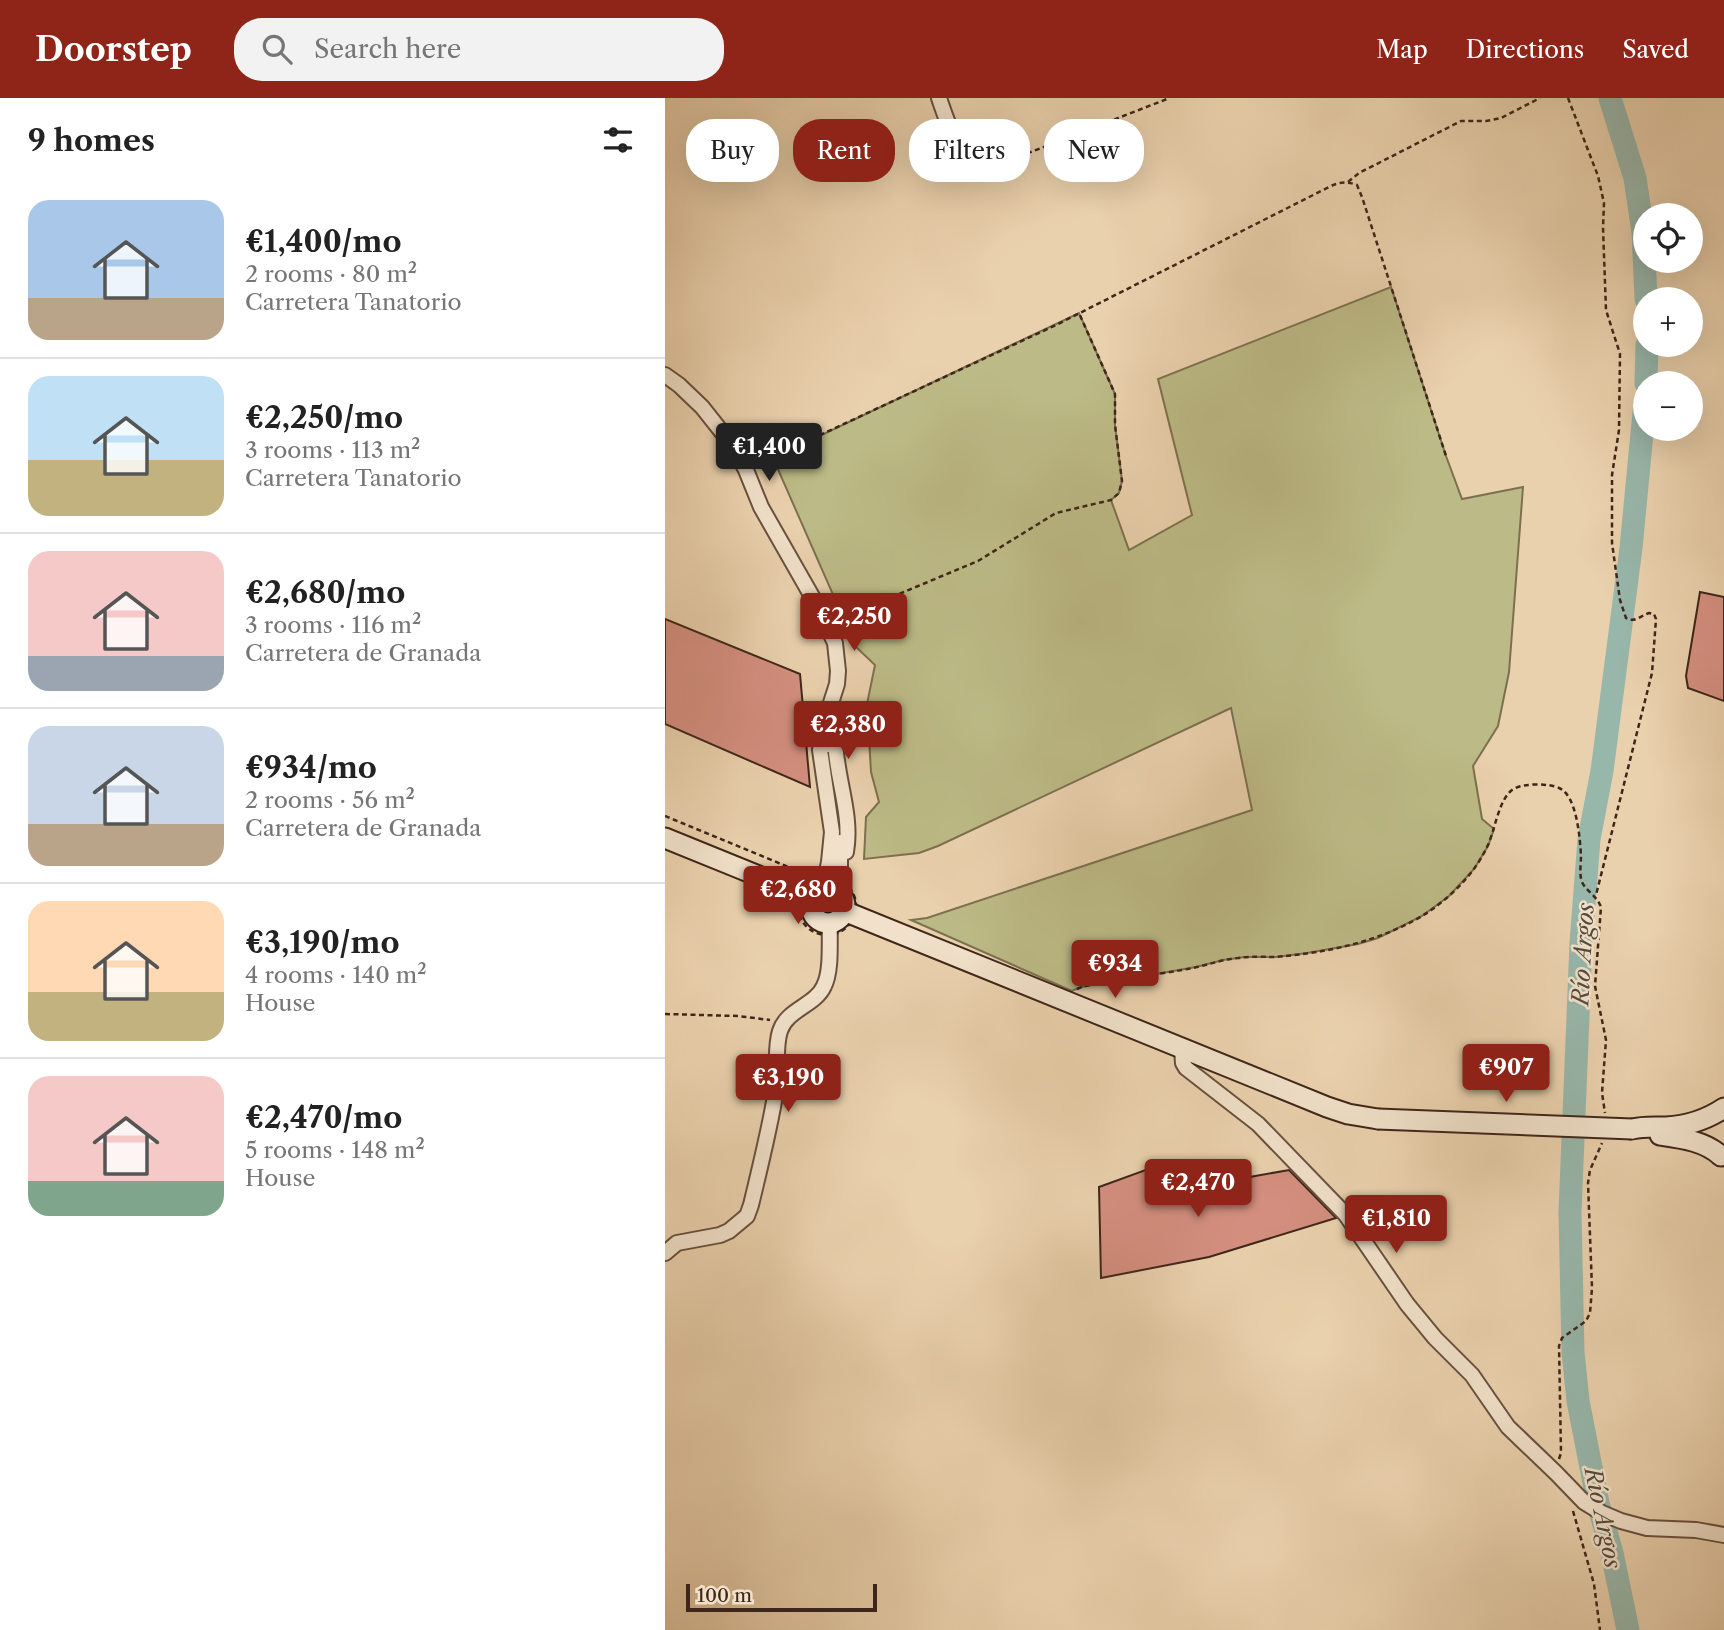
<!DOCTYPE html>
<meta charset="utf-8">
<style>
:root{--surface:#fff;--page:#f2f2f2;--text:#222;--muted:#767676;--line:#e0e0e0;--accent:#8f2418}
body{margin:0;font-family:"Libre Caslon Text",serif;background:var(--page);color:var(--text);height:100vh;display:flex;flex-direction:column;font-size:26px;white-space:nowrap}
*{box-sizing:border-box;margin:0}
p{font-size:23px;color:var(--muted)}
.icon{flex:none;width:38px;height:38px;fill:none;stroke:currentColor;stroke-width:2;stroke-linecap:round;stroke-linejoin:round}
.map{position:relative;flex:1;overflow:hidden}
.sheet{display:flex;flex-direction:column;background:var(--surface);width:665px}
.sheet>*{flex:none}
.top-card{position:absolute;left:21px;top:21px;width:665px;height:63px;display:flex;gap:14px}
.tools{position:absolute;left:968px;top:105px;display:grid;gap:14px}
.tools a{display:grid;place-items:center;width:70px;height:70px;border-radius:50%;background:var(--surface);box-shadow:0 7px 28px #0002;font-size:35px}
.scale{position:absolute;left:21px;bottom:18px;width:191px;box-sizing:border-box;padding-left:7px;border:4px solid #3e261a;border-top:0;font-size:19px;line-height:24px;white-space:nowrap;color:#3e261a;-webkit-text-stroke:5px #f1e1ca;paint-order:stroke}
.price{position:absolute;translate:-50% -60px;padding:0 16px;border-radius:7px;background:var(--accent);color:#fff;font-size:23px;line-height:46px;filter:drop-shadow(0 2px 4px #0008)}
.price::after{content:'';position:absolute;left:50%;top:42px;width:21px;height:16px;margin-left:-10px;background:inherit;clip-path:polygon(0 0,100% 0,50% 100%)}
.price.active{background:#222;color:#fff}
ul{padding:0;list-style:none}
li{display:flex;align-items:center;gap:21px;height:175px;padding:0 28px}
li+li{border-top:2px solid var(--line)}
li span{display:grid;place-items:center;flex:none;width:196px;height:140px;border-radius:21px;color:#555}
li>.icon{margin-inline-start:auto}
span .icon{width:84px;height:84px;fill:#fffc;stroke-width:1}
li b{font-size:30px}
h2{display:flex;justify-content:space-between;align-items:center;height:84px;padding:0 28px;font-size:30px}
.tag{padding:0 24px;border-radius:28px;background:var(--surface);box-shadow:0 7px 28px #0002;font-size:24px;line-height:63px}
.tag.active{background:var(--accent);color:#fff}
header{display:flex;align-items:center;gap:42px;box-sizing:border-box;height:98px;padding:0 35px;background:var(--accent);color:#fff}
header strong{font-size:33px}
nav{display:flex;gap:38px;margin-inline-start:auto;font-size:24px}
.search{width:490px;height:63px;background:var(--page);display:flex;align-items:center;gap:18px;box-sizing:border-box;padding:0 24px;border-radius:28px;color:var(--muted);font-size:26px}
main{display:flex;flex:1;min-height:0}
.map>svg:first-child{display:block}
</style>
<header>
<strong>Doorstep</strong>
<div class="search"><svg class="icon" aria-label="search" viewBox="0 0 24 24"><circle cx="10" cy="10" r="6"/><path d="M15 15l6 6"/></svg>Search here</div>
<nav><a>Map</a><a>Directions</a><a>Saved</a></nav>
</header>
<main>
<section class="sheet">
<h2>9 homes<svg class="icon" aria-label="filters" viewBox="0 0 24 24"><path d="M4 7h16M4 17h16"/><circle cx="9" cy="7" r="2"/><circle cx="15" cy="17" r="2"/></svg></h2>
<ul>
<li><span style="background:linear-gradient(#a9c7e8 70%,#b9a48a 0)"><svg class="icon" aria-label="home" viewBox="0 0 24 24"><path d="M3 11l9-7 9 7M6 9v11h12V9"/></svg></span><div><b>€1,400/mo</b><p>2 rooms · 80 m²</p><p>Carretera Tanatorio</p></div></li>
<li><span style="background:linear-gradient(#bfe0f5 60%,#c2b280 0)"><svg class="icon" aria-label="home" viewBox="0 0 24 24"><path d="M3 11l9-7 9 7M6 9v11h12V9"/></svg></span><div><b>€2,250/mo</b><p>3 rooms · 113 m²</p><p>Carretera Tanatorio</p></div></li>
<li><span style="background:linear-gradient(#f6c9c9 75%,#9aa5b1 0)"><svg class="icon" aria-label="home" viewBox="0 0 24 24"><path d="M3 11l9-7 9 7M6 9v11h12V9"/></svg></span><div><b>€2,680/mo</b><p>3 rooms · 116 m²</p><p>Carretera de Granada</p></div></li>
<li><span style="background:linear-gradient(#c9d6e8 70%,#b9a48a 0)"><svg class="icon" aria-label="home" viewBox="0 0 24 24"><path d="M3 11l9-7 9 7M6 9v11h12V9"/></svg></span><div><b>€934/mo</b><p>2 rooms · 56 m²</p><p>Carretera de Granada</p></div></li>
<li><span style="background:linear-gradient(#ffd9b3 65%,#c2b280 0)"><svg class="icon" aria-label="home" viewBox="0 0 24 24"><path d="M3 11l9-7 9 7M6 9v11h12V9"/></svg></span><div><b>€3,190/mo</b><p>4 rooms · 140 m²</p><p>House</p></div></li>
<li><span style="background:linear-gradient(#f6c9c9 75%,#7fa58c 0)"><svg class="icon" aria-label="home" viewBox="0 0 24 24"><path d="M3 11l9-7 9 7M6 9v11h12V9"/></svg></span><div><b>€2,470/mo</b><p>5 rooms · 148 m²</p><p>House</p></div></li>
</ul>
</section>
<div class="map">
<svg width="1059" height="1532" viewBox="0 0 1059 1532">
<rect width="100%" height="100%" fill="#ead1ad"/>
<filter id="stains"><feTurbulence type="fractalNoise" baseFrequency=".00286" numOctaves="4"/><feColorMatrix values="0 0 0 0 .2 0 0 0 0 .09 0 0 0 0 .02 0 0 0 .5 -.17"/></filter>
<radialGradient id="worn" r=".72"><stop offset=".6" stop-color="#630" stop-opacity="0"/><stop offset="1" stop-color="#630" stop-opacity=".3"/></radialGradient>
<g fill="#bcba86" stroke="#7d7050" stroke-width="2">
<polygon points="726,189 781,358 797,401 858,389 844,574 833,628 808,668 817,721 829,731 823,748 809,771 784,798 757,818 713,840 693,846 642,855 611,859 580,859 558,862 531,869 416,889 407,893 246,822 262,820 587,712 566,610 273,748 254,755 199,761 201,719 214,704 206,674 202,606 210,567 191,549 108,360 414,215 450,296 450,327 457,383 454,395 446,402 464,452 527,417 493,281"/>
<path d="M160,794l10,1 6,7 -4,17c-10,6 -20,1 -23,-11z"/>
</g>
<g fill="none" stroke-linecap="round" stroke-linejoin="round">
<g stroke="#98b7ab" stroke-width="23">
<polyline points="945,0 970,80 978,134 981,201"/>
<polyline points="981,285 982,247"/>
<polyline points="963,1532 947,1455 933,1405 913,1303 908,1254 905,1114 916,845 924,741 937,673 966,450 980,304"/>
</g>
</g>
<g fill="#d58f80" stroke="#3e261a" stroke-width="2">
<polygon points="1035,494 1059,499 1059,603 1023,590 1021,578"/>
<polygon points="0,521 135,576 145,689 0,626"/>
<polygon points="486,1070 489,1096 624,1072 671,1120 544,1159 436,1180 434,1089"/>
</g>
<g fill="none" stroke-linecap="round" stroke-linejoin="round">
<g stroke="#69513f" stroke-width="18">
<g id="minor">
<path d="M274,0c8,23 17,56 42,65"/>
<polyline points="0,277 14,287 37,309 68,348 81,372 96,409 153,509 170,545 173,573 172,586 157,633 155,652 167,734 164,764 159,788 155,793"/>
<path d="M170,636c-1,40 18,78 11,118"/>
<polyline points="164,647 173,618"/>
<polyline points="175,744 175,791 177,798"/>
<polyline points="517,951 518,965 521,970 593,1026 681,1117 742,1206 770,1240 807,1277 843,1329 891,1375 919,1404 937,1415 956,1423 982,1430 1031,1432 1059,1437"/>
<path d="M0,1155l12,-10 43,-8 9,-4 18,-15 4,-11c9,-38 19,-77 25,-115 3,-20 -2,-40 4,-59 7,-22 35,-25 44,-45 8,-16 5,-45 6,-63"/>
</g>
</g>
<g stroke="#3e261a" stroke-width="23">
<g id="secondary">
<polyline points="0,740 148,800"/>
<circle cx="163" cy="808" r="17"/>
<polyline points="179,813 662,1009 683,1016 713,1021"/>
<path d="M967,1031c11,-3 22,-2 34,-2 21,-1 40,-7 58,-19"/>
<path d="M995,1037c21,3 45,6 61,21"/>
</g>
</g>
<g stroke="#3e261a" stroke-width="2.5" stroke-dasharray="5 3.5" stroke-linecap="butt">
<path d="M903,0l30,78 6,27 -1,25 3,82 14,44 -1,76 -7,45v68l8,57 6,18c9,5 14,-2 23,-5l5,1 2,5 -4,54 -56,222"/>
<polyline points="330,66 335,66 502,1"/>
<polyline points="683,84 694,75 796,23 821,23 836,20 875,0"/>
<path d="M93,366l298,-139 273,-138c10,-5 17,-6 28,-2l5,12 84,259"/>
<polyline points="173,525 222,501 313,463 391,415 446,402 454,395 457,383 450,327 450,296 414,215"/>
<polyline points="0,718 138,775 148,782"/>
<circle cx="162" cy="808" r="29"/>
<path d="M412,891c18,-8 48,-10 68,-13 17,-3 35,-5 52,-9 14,-3 27,-8 41,-9 12,-2 25,-1 37,-1 51,-4 103,-15 147,-41 26,-16 52,-41 65,-69 8,-16 11,-46 25,-57 9,-7 37,-7 47,-2 18,7 21,51 22,68 0,8 -2,18 1,26 4,9 15,14 19,25l-6,79 11,54 -4,53 3,20"/>
<polyline points="0,916 73,918 105,922"/>
<polyline points="894,1361 896,1355 894,1248 897,1240 921,1223 925,1215 927,1190 923,1085 925,1072 937,1045"/>
<polyline points="908,1413 929,1486 935,1532"/>
</g>
<use href="#minor" stroke="#f1e1ca" stroke-width="14"/>
<use href="#secondary" stroke="#f1e1ca" stroke-width="19"/>
<g stroke="#3e261a" stroke-width="23" stroke-linecap="butt">
<polyline id="secondary-bridge" points="713,1021 967,1031"/>
</g>
<use href="#secondary-bridge" stroke="#f1e1ca" stroke-width="19"/>
</g>
<g text-anchor="middle" dominant-baseline="central" stroke-width="5" stroke-linejoin="round" paint-order="stroke">
<g font-size="23" font-style="italic" fill="#544a3e" stroke="#f1e1ca">
<text transform="translate(918 856) rotate(-87)">Río Argos</text>
<text transform="translate(938 1420) rotate(78)">Río Argos</text>
</g>
</g>
<rect width="100%" height="100%" filter="url(#stains)"/>
<rect width="100%" height="100%" fill="url(#worn)"/>
</svg>
<div class="tools">
<a><svg class="icon" aria-label="locate" viewBox="0 0 24 24"><circle cx="12" cy="12" r="6"/><path d="M12 2v4M12 18v4M2 12h4M18 12h4"/></svg></a>
<a>+</a>
<a>−</a>
</div>
<div class="scale">100 m</div>
<b class="price active" style="left:104px;top:385px">€1,400</b>
<b class="price" style="left:189px;top:555px">€2,250</b>
<b class="price" style="left:183px;top:663px">€2,380</b>
<b class="price" style="left:133px;top:828px">€2,680</b>
<b class="price" style="left:450px;top:902px">€934</b>
<b class="price" style="left:841px;top:1006px">€907</b>
<b class="price" style="left:123px;top:1016px">€3,190</b>
<b class="price" style="left:533px;top:1121px">€2,470</b>
<b class="price" style="left:731px;top:1157px">€1,810</b>
<div class="top-card">
<a class="tag">Buy</a>
<a class="tag active">Rent</a>
<a class="tag">Filters</a>
<a class="tag">New</a>
</div>
</div>
</main>
